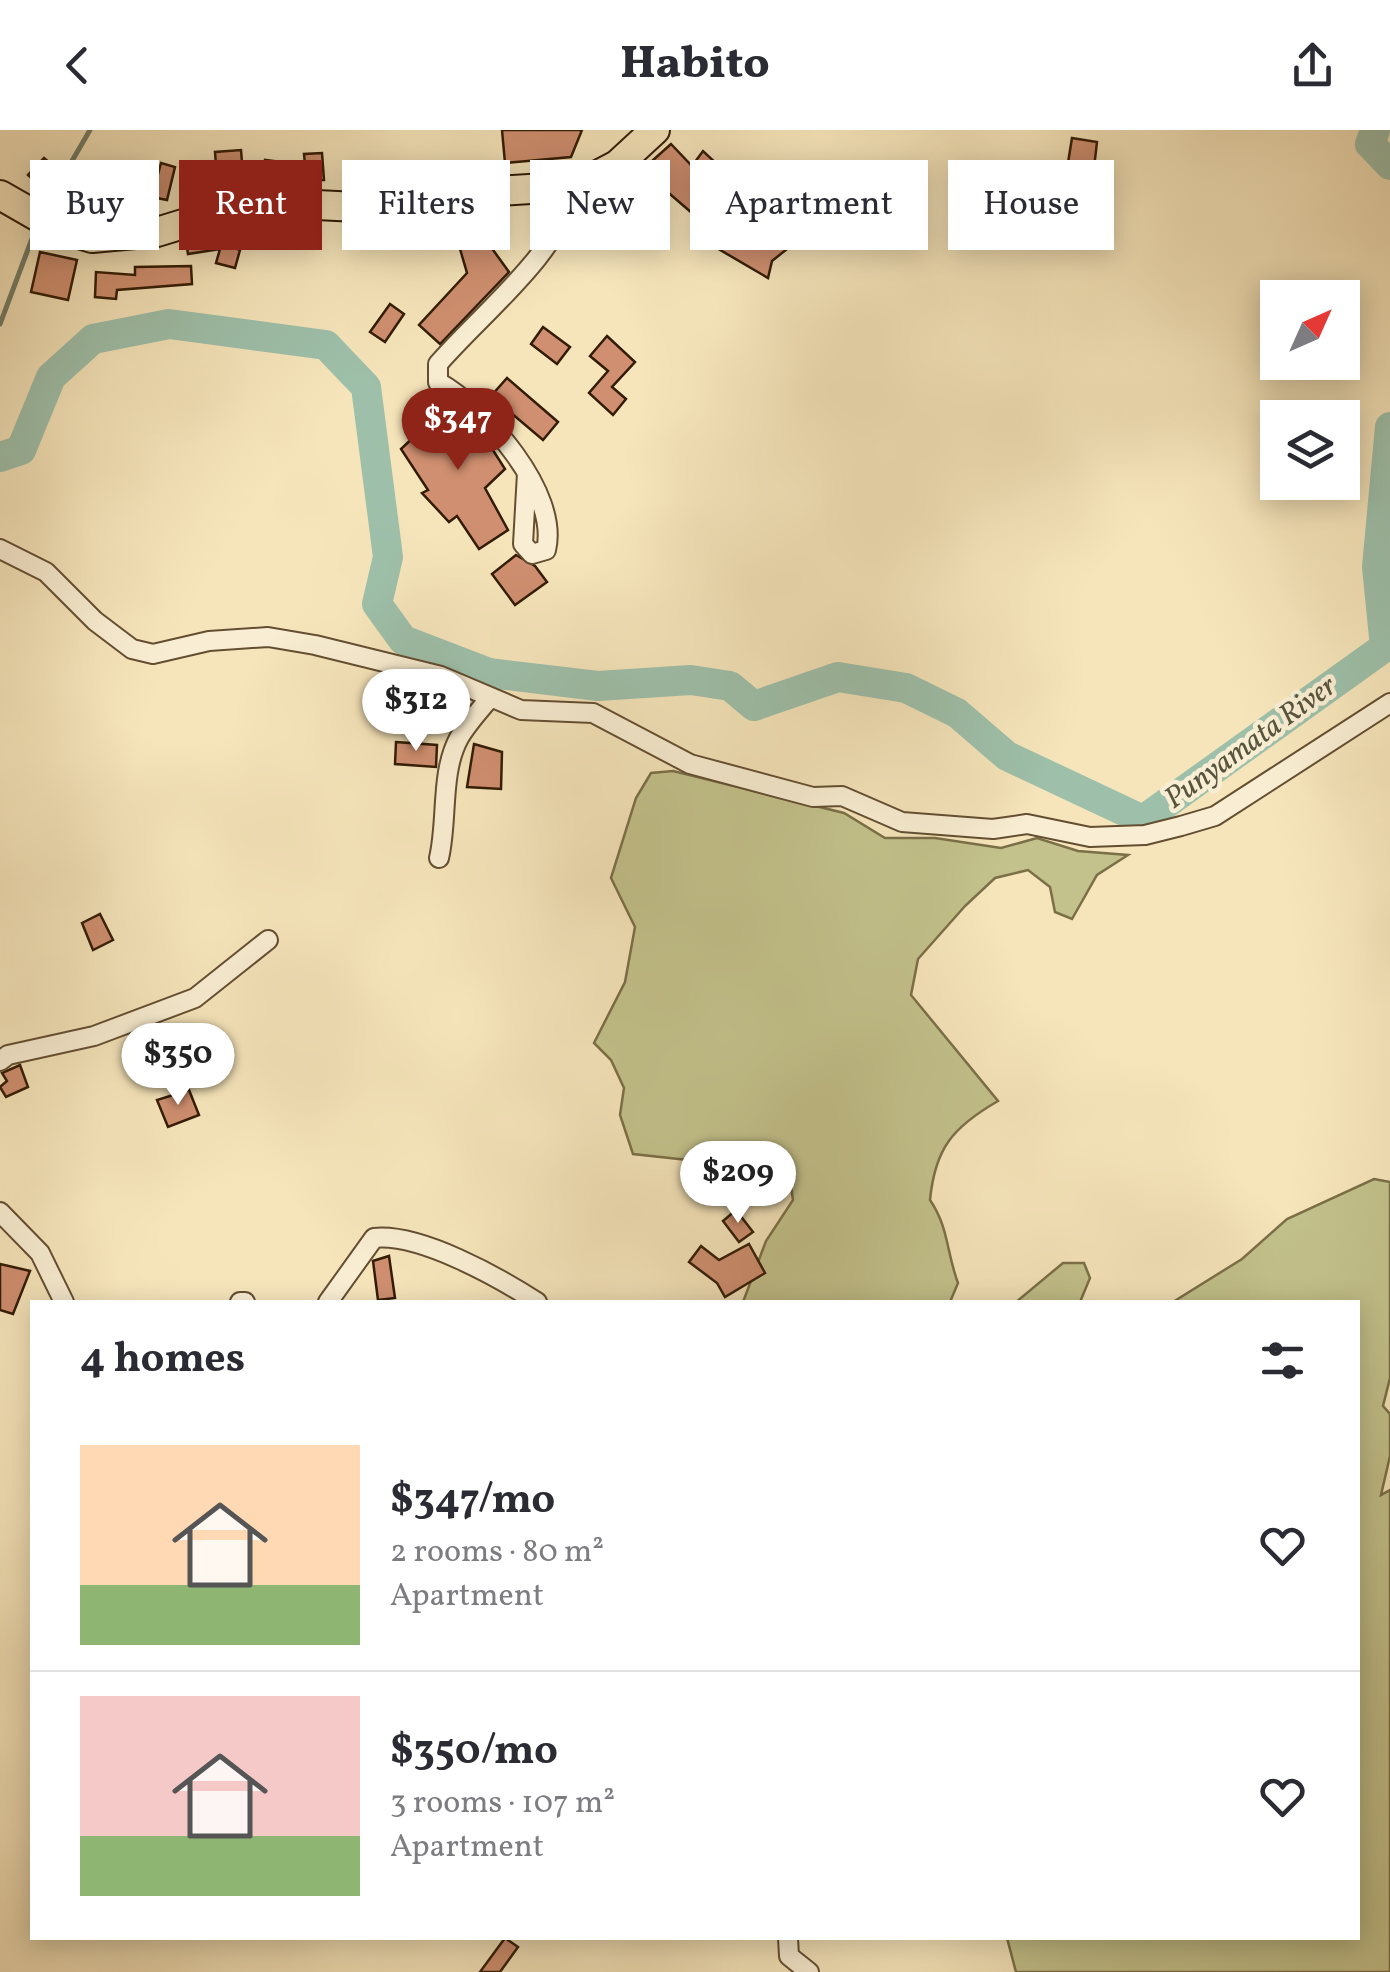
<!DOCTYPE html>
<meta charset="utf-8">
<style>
:root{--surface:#fff;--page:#f2f2f3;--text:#2b2b33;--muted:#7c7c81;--line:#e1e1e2;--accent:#8f2418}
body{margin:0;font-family:Vollkorn,serif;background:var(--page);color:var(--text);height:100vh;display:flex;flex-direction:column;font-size:38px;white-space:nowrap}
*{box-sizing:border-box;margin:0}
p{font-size:32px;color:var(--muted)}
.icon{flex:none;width:55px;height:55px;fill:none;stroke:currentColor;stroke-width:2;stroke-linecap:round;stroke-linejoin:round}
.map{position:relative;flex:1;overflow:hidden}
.drawer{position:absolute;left:30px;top:1170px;width:1330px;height:640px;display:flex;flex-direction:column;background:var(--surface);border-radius:0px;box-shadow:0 5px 25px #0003}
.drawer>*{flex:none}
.guide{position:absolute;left:30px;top:30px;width:1330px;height:90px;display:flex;gap:20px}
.needle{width:65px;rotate:45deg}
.buttons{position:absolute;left:1260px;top:150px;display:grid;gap:20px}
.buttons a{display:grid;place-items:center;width:100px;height:100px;border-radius:0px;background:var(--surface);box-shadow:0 5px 25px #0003;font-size:50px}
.price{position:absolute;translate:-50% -85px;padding:0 22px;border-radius:35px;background:#fff;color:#222;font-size:32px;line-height:65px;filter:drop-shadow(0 2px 5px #0008)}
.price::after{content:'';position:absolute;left:50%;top:60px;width:30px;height:22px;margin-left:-15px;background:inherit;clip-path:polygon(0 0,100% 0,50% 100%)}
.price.current{background:var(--accent);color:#fff}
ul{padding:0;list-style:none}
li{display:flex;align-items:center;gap:30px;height:250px;padding:0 50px}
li+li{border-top:2px solid var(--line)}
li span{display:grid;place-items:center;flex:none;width:280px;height:200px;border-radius:0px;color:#555}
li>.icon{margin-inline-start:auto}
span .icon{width:120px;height:120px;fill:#fffc;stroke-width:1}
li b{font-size:42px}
h2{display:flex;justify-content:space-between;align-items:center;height:120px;padding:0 50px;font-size:42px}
.tag{padding:0 35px;border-radius:0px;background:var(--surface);box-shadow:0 5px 25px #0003;font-size:35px;line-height:90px}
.tag.current{background:var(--accent);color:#fff}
header{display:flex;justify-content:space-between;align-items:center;height:130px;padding:0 50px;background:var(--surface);font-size:45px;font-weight:800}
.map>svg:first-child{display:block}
</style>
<header><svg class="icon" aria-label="back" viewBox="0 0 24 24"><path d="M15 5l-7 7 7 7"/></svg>Habito<svg class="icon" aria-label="share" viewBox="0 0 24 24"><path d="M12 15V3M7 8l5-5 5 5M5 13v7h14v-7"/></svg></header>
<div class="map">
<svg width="1390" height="1842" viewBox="0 0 1390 1842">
<rect width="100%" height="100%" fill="#f6e5bb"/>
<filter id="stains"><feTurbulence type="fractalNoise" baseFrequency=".002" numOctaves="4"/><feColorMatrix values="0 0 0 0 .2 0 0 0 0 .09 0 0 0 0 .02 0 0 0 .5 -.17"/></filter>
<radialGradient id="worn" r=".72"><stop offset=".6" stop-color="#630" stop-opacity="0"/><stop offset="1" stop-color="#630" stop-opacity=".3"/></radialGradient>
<g fill="#c3c28c" stroke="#7b6f48" stroke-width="2.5">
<path d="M673,641l171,42 41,25h50l66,10 36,-10 41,13 50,4 -31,20 -25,44 -17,-7 -5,-25 -22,-17 -33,8 -30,28 -47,53 -7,36 87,106c-45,26 -63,47 -68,99 19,28 16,51 28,83l-8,19h-207l23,-61 27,-41 -3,-20 -93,-19 -64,-7 -13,-39 4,-27 -13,-28 -17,-17 31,-61 10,-55 -24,-49 25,-80 15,-25z"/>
<polygon points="1374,1049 1390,1052 1390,1248 1383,1276 1390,1284 1390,1326 1381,1365 1390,1360 1390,1842 1016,1842 1007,1808 1358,1808 1358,1172 1173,1172 1242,1129 1287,1089"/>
<polygon points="1063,1133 1084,1133 1090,1148 1080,1172 1016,1172"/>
</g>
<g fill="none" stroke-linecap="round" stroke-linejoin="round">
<g stroke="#737e68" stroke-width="5">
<polyline points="44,79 90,0"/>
<polyline points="0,194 36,98"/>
</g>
<g stroke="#9ec0aa" stroke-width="30">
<polyline points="1375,0 1370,14 1390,35"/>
<polyline points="0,327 21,320 51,247 93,209 169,194 326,215 366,257 388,427 377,474 403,510 489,543 598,556 691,550 730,556 754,576 838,547 906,558 957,583 1007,626 1143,690 1385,517 1377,437 1390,297"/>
</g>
</g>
<g fill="#cf8f70" stroke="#331c05" stroke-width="2.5">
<polygon points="502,0 582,0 571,27 505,33"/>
<polygon points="1072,8 1097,12 1094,38 1067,39"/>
<polygon points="671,14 692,36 703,21 747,62 736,72 792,115 772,131 768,148 698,107 707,96 642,40"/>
<polygon points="241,20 244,57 218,63 215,22"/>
<polygon points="322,23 324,50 262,51 265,30 305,35 304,24"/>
<polygon points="44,28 60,42 44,60 28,45"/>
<polygon points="161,33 175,37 167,70 152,67"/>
<polygon points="475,95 509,142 440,214 419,195 467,143 458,112"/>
<polygon points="207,106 240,120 235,138 216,133 220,119 188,124 186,111"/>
<polygon points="40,122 77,130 68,170 31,162"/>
<polygon points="191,136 192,154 117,160 116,169 95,167 96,142 135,145 135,137"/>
<polygon points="390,174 404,184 385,212 370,202"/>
<polygon points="543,197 570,217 557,234 531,214"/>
<polygon points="607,206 635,232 612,257 626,269 613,285 589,263 608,241 590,226"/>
<polygon points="507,248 558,292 543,310 491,266"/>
<polygon points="448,273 484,306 505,339 485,358 508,400 479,419 457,386 449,392 422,363 428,360 401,319 416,305 413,302 428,297 424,290 437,286 434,281"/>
<polygon points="516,425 535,436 547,452 515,475 492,444"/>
<polygon points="396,612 437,615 436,637 395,634"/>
<polygon points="474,614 502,622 501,659 467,657"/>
<polygon points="100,784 113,810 93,820 82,793"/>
<polygon points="20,935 28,957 6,967 0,957 7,951 2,943"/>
<polygon points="189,960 199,985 168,997 157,970"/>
<polygon points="736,1080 753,1102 739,1112 723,1091"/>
<polygon points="749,1114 765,1143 725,1167 717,1153 689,1132 701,1116 719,1130"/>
<polygon points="389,1126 395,1168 378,1170 373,1131"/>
<polygon points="0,1134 30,1141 13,1184 0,1180"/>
<polygon points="505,1808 518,1817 500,1842 480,1842"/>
</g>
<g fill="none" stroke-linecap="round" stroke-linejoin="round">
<g stroke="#644e32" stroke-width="22">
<g id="minor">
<path d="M527,343l-4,71 9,10 14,-4c14,-57 -61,-142 -108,-168v-18c47,-54 118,-107 139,-178"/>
<polyline points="0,419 46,442 95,491 132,519 153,524 209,511 268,507 315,515 441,546 521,580 593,583 690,634 813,667 842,666 902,692 993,699 1027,694 1090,707 1145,705 1181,696 1215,686 1390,573"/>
<path d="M439,728c9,-38 1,-85 20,-120 8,-14 20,-27 30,-39"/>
<polyline points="0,931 8,925 94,906 195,868 268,810"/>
<polyline points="0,1082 40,1123 64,1172"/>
<polyline points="240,1172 245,1172"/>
<path d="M328,1172l46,-64c46,-5 124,39 163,64"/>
<polyline points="788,1808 789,1826 809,1842"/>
</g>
</g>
<g stroke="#331c05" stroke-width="32">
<polyline id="primary" points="0,65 56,97 92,108 157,102 255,72 419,80 482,62 577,56 617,35 655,0"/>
</g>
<use href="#minor" stroke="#f9eed3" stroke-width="18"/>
<use href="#primary" stroke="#f6e5bb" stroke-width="28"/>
</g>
<g text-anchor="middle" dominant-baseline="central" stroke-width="9" stroke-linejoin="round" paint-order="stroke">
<g font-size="30" font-style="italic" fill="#58553f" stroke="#f9eed3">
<text transform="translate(1251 613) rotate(-36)">Punyamata River</text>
</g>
</g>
<rect width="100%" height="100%" filter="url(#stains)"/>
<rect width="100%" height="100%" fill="url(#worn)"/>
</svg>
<div class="buttons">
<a><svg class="needle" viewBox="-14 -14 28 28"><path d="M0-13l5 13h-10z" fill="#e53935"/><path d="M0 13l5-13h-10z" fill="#7c7c81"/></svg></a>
<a><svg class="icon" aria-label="layers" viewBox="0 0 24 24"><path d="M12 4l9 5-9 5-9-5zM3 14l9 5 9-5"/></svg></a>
</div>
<b class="price current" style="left:458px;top:343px">$347</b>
<b class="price" style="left:416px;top:624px">$312</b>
<b class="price" style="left:178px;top:978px">$350</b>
<b class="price" style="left:738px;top:1096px">$209</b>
<div class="guide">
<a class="tag">Buy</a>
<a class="tag current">Rent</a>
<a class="tag">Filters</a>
<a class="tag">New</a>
<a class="tag">Apartment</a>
<a class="tag">House</a>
</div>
<section class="drawer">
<h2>4 homes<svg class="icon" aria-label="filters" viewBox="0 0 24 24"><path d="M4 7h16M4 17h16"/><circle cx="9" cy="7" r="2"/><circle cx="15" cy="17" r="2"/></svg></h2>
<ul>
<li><span style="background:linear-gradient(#ffd9b3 70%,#8fb573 0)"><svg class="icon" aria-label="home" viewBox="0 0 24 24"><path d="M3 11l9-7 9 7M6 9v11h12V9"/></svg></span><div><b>$347/mo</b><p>2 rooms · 80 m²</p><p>Apartment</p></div><svg class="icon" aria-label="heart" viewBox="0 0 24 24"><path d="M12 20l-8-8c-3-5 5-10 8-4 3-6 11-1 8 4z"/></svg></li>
<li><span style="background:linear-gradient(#f6c9c9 70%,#8fb573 0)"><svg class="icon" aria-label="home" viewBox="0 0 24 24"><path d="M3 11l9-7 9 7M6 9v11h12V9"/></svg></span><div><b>$350/mo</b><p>3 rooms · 107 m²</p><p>Apartment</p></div><svg class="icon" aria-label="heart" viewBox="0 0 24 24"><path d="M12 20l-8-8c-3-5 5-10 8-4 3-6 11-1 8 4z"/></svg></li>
</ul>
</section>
</div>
